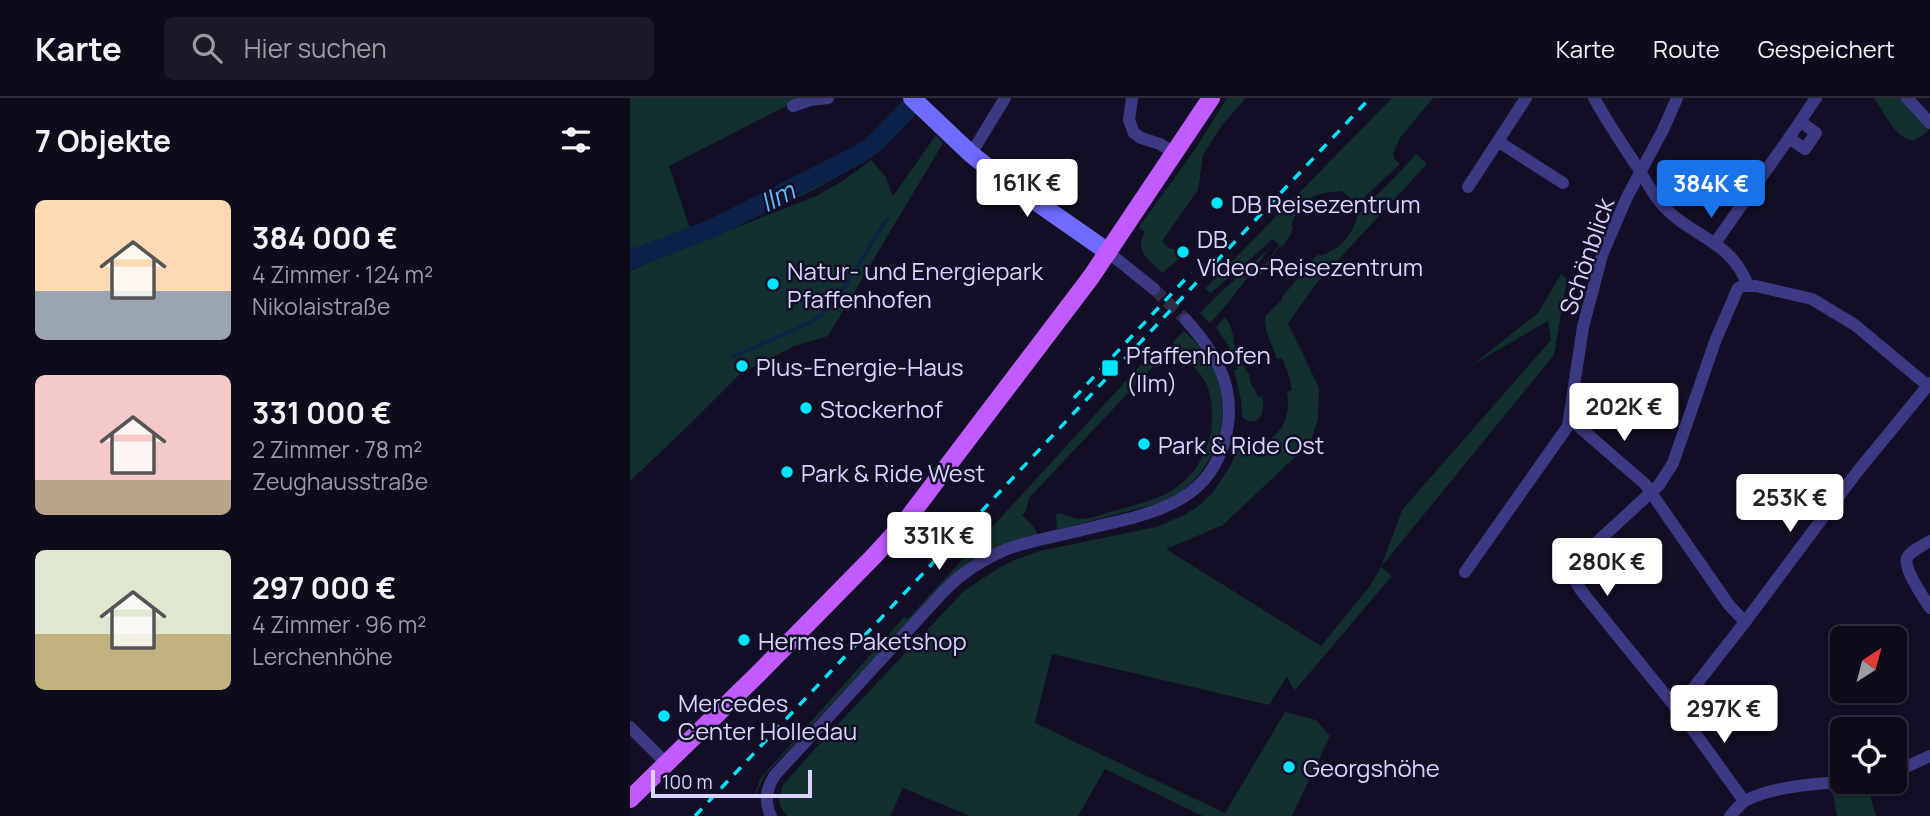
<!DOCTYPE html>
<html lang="de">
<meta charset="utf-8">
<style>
:root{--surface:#0e0b1c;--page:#1c1929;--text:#f1f3f6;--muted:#9b9ba3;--line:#2e2b3b;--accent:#1a73e8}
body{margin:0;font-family:Manrope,sans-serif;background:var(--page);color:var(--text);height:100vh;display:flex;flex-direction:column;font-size:26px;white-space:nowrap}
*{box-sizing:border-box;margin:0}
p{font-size:23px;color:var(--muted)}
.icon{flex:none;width:38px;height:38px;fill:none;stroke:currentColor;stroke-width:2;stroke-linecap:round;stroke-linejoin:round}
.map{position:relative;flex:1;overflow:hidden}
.panel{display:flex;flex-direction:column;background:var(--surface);width:630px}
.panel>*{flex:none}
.needle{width:46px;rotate:36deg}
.fabs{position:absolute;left:1200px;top:528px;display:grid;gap:14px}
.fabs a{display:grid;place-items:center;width:77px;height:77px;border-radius:10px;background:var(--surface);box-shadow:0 2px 5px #0004,0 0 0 2px var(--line);font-size:35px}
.scale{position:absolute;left:21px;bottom:18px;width:161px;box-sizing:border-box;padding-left:7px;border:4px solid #d9d4ff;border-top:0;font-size:19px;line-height:24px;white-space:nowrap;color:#d9d4ff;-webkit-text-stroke:5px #130f26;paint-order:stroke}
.price{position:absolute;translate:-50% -60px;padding:0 16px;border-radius:7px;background:#fff;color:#222;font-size:23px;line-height:46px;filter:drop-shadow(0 2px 4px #0008)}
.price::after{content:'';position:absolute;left:50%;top:42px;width:21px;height:16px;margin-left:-10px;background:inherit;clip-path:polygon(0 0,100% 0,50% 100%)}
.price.current{background:var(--accent);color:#fff}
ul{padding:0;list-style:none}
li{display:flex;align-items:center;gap:21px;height:175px;padding:0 35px}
li span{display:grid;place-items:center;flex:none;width:196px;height:140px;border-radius:10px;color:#555}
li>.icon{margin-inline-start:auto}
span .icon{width:84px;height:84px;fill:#fffc;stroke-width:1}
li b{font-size:30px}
h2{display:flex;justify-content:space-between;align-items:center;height:84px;padding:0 35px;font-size:30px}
header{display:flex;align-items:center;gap:42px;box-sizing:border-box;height:98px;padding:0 35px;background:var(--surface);border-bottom:2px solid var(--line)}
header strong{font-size:33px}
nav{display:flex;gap:38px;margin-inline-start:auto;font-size:24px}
.search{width:490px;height:63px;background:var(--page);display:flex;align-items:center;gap:18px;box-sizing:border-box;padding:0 24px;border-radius:10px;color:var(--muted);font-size:26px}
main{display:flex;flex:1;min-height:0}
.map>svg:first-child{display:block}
</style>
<header>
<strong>Karte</strong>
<div class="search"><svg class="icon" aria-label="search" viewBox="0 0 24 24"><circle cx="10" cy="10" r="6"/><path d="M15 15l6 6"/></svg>Hier suchen</div>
<nav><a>Karte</a><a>Route</a><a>Gespeichert</a></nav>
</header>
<main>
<section class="panel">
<h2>7 Objekte<svg class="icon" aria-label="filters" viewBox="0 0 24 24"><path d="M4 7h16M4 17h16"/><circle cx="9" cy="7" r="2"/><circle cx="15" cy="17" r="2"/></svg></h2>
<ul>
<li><span style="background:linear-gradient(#ffd9b3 65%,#9aa5b1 0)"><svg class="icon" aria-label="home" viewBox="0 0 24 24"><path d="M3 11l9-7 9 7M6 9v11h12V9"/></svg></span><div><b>384 000 €</b><p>4 Zimmer · 124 m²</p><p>Nikolaistraße</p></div></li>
<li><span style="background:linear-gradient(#f6c9c9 75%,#b9a48a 0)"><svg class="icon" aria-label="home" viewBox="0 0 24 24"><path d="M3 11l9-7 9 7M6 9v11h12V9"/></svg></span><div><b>331 000 €</b><p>2 Zimmer · 78 m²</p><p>Zeughausstraße</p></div></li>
<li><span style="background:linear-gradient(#dfe7d0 60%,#c2b280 0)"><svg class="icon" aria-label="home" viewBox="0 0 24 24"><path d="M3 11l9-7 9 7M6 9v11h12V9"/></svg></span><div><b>297 000 €</b><p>4 Zimmer · 96 m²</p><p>Lerchenhöhe</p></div></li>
</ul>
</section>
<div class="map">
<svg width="1300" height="718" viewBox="0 0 1300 718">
<rect width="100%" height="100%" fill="#130f26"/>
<g fill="#12302f">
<path d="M0,0h172l-133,68 21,62 72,-31 13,4 51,-23 43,-26 28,-27h5c-47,51 -101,72 -163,97 -36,15 -73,30 -109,45z"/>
<path d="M597,0h19l-24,27 -19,30 -5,35 -36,51 6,7 11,2 2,7 -19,16c-12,-13 -29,-22 -17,-41l-6,-5 57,-79z"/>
<path d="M762,0h41l-33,40 -7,16 2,6 5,4 -43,40 -16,-13c-17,2 -31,2 -40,18h-3l-7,17 2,2 -3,8 -8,11 -2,-2 -8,12 2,2 -14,17 -2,-2 21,-29 -6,-6 -62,54 -6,-4z"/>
<path d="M1244,0h27l28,32c-4,4 -10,8 -15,10 -17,2 -32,-31 -40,-42z"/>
<polygon points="306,37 313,45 198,238 165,248 110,276 55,331 0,383 0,173 28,160 186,98 214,82 241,62 255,78 263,98"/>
<path d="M786,56l11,10 -111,120 -28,39 31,65 -1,32 -8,23 -87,82 -57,24 155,97 48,-59 12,-20 21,-57 149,-170 -3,-19 -76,44 66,-52 23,-39 6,5 -13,76 -173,212 11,9 -97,114 -4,-5 -4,-9 -18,29 -217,-51 -17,69 190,90 60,-101 31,8 14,16 -38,80h-89l-98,-47 -27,47h-108l-67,-28 -13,28h-103l-5,-7 -3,-8 4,-16 40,-45 141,-149 33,-22 20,-10 23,-8 116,-24 28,-12 13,-8 16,-15 18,-27 7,-18c7,-2 15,-2 23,-4 23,-7 30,-30 26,-51l5,-2 -4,-17 -6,-15 -5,1c-5,-14 -13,-29 -12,-43l17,-16v-3l23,-27 -1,-2 15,-14 1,2c15,-6 26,-13 33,-28 3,-6 4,-13 10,-19 17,-18 36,-35 53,-55z"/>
<polygon points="640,150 598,205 580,225 570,215 589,196"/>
<path d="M595,219l5,8 4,13 -1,1 2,9h2l3,12 10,16 -1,1 3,10h2l4,10 4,-1c5,16 -4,34 -20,21l-1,-17 -7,-30 4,-1 -7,-19 -15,-23z"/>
<path d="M554,233c43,37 52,91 19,138 -8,12 -19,22 -32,29 -14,7 -31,10 -46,14 -23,6 -45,12 -68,18l-1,-15 3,-2c7,1 13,5 20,6 13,0 29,-7 42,-10 17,-5 34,-9 50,-18 35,-21 49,-65 37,-103 -6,-19 -27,-28 -35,-46z"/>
<polygon points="526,250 534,257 399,400 396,413 392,417 403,428 408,436 312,488 135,677 122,704 130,681 274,519 278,521"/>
<polygon points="1237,687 1246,718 1207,718 1202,690"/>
</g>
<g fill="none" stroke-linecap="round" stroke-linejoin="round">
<polyline stroke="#0c2248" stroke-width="3.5" points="102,259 168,230 184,222 199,210 212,193 257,121"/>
<polyline stroke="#0c2248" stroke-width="19" points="0,162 85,129 226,58 242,48 279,10"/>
<polyline stroke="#312d47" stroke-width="12" stroke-dasharray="12 6" stroke-linecap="butt" points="524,191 556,222"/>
<g stroke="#3d3a85" stroke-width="12">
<polyline points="502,0 499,22 504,35 511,40 530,46 544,55"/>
<path d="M964,0c12,22 26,43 40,64 9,13 16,28 26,40 28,35 71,36 88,84"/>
<polyline points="1277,0 1300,25"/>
<polyline points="163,8 180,2 198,0"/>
<polyline points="1171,24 1186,35 1175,51 1159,40 1186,0"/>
<polyline points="869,44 933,85"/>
<polyline points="341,56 375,0"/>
<polyline points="838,89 896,0"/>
<polyline points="1085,145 1159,40"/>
<polyline points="478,154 524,191"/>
<polyline points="940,321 1015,386 1099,507 1115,524"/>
<path d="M1300,443c-6,4 -20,10 -23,17 -4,11 17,40 23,50"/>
<polyline points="835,474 938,328 953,229 972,157 997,99 1033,32 1047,0"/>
<polyline points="1047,611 1115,524 1227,374 1300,285"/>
<polyline points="0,629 37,666"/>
<polyline points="1265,674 1300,658"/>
<path d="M1114,703l-59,-82 -98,-121c-13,-17 -20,-24 -4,-43l76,-70 14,-22 43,-124 22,-51 5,-2h13l56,13 43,26 73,61"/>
<path d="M141,718c-7,-15 -5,-27 4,-41l170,-185c18,-18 38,-31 62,-41 20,-7 41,-11 62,-16 16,-3 31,-8 47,-11 57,-13 102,-32 112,-97 6,-43 -15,-75 -42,-105"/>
<path d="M1100,718c5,-5 10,-12 15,-15 26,-14 74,-18 103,-19"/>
</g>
<polyline stroke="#6f6bff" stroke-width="18" points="282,0 341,56 365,75 478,154"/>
<polyline stroke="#c25bff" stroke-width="18" points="0,701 128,576 244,458 275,424 461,179 581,0"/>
<g stroke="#00e5ff" stroke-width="3.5" stroke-dasharray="10 9" stroke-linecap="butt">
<polyline points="444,300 561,175"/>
<polyline points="65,718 740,0"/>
</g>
</g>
<g fill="#00e5ff" stroke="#130f26" stroke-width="2.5">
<circle cx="587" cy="105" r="7"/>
<circle cx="553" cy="154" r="7"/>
<circle cx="143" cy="186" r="7"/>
<circle cx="112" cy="268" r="7"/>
<rect x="471" y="261" width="18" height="18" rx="3.5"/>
<circle cx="176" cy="310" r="7"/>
<circle cx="514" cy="346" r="7"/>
<circle cx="157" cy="374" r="7"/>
<circle cx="114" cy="542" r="7"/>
<circle cx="34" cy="618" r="7"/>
<circle cx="659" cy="669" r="7"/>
</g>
<g text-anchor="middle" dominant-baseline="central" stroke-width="5" stroke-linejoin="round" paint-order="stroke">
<g font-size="24" fill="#d9d4ff" stroke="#130f26" text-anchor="start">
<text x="601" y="105">DB Reisezentrum</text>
<text x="567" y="140">DB<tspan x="567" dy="28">Video-Reisezentrum</tspan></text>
<text x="157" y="172">Natur- und Energiepark<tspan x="157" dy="28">Pfaffenhofen</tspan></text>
<text x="496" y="256">Pfaffenhofen<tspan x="496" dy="28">(Ilm)</tspan></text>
<text x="126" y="268">Plus-Energie-Haus</text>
<text x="190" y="310">Stockerhof</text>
<text x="528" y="346">Park &amp; Ride Ost</text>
<text x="171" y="374">Park &amp; Ride West</text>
<text x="128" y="542">Hermes Paketshop</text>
<text x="48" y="604">Mercedes<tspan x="48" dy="28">Center Holledau</tspan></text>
<text x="673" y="669">Georgshöhe</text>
</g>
<g font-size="24" fill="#d9d4ff" stroke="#130f26">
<text transform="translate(956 158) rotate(-71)">Schönblick</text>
</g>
<g font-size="26" font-style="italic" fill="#62b6ff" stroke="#130f26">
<text transform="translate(147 98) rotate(-27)">Ilm</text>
</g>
</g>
</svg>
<div class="fabs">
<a><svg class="needle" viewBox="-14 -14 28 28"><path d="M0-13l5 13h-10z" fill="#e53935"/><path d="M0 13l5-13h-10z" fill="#9b9ba3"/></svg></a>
<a><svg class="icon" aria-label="locate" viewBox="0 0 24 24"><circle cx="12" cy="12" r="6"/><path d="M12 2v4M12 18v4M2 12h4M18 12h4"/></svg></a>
</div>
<div class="scale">100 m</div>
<b class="price" style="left:397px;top:121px">161K €</b>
<b class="price current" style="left:1081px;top:122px">384K €</b>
<b class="price" style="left:994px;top:345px">202K €</b>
<b class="price" style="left:1160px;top:436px">253K €</b>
<b class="price" style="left:309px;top:474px">331K €</b>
<b class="price" style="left:977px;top:500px">280K €</b>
<b class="price" style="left:1094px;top:647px">297K €</b>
</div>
</main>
